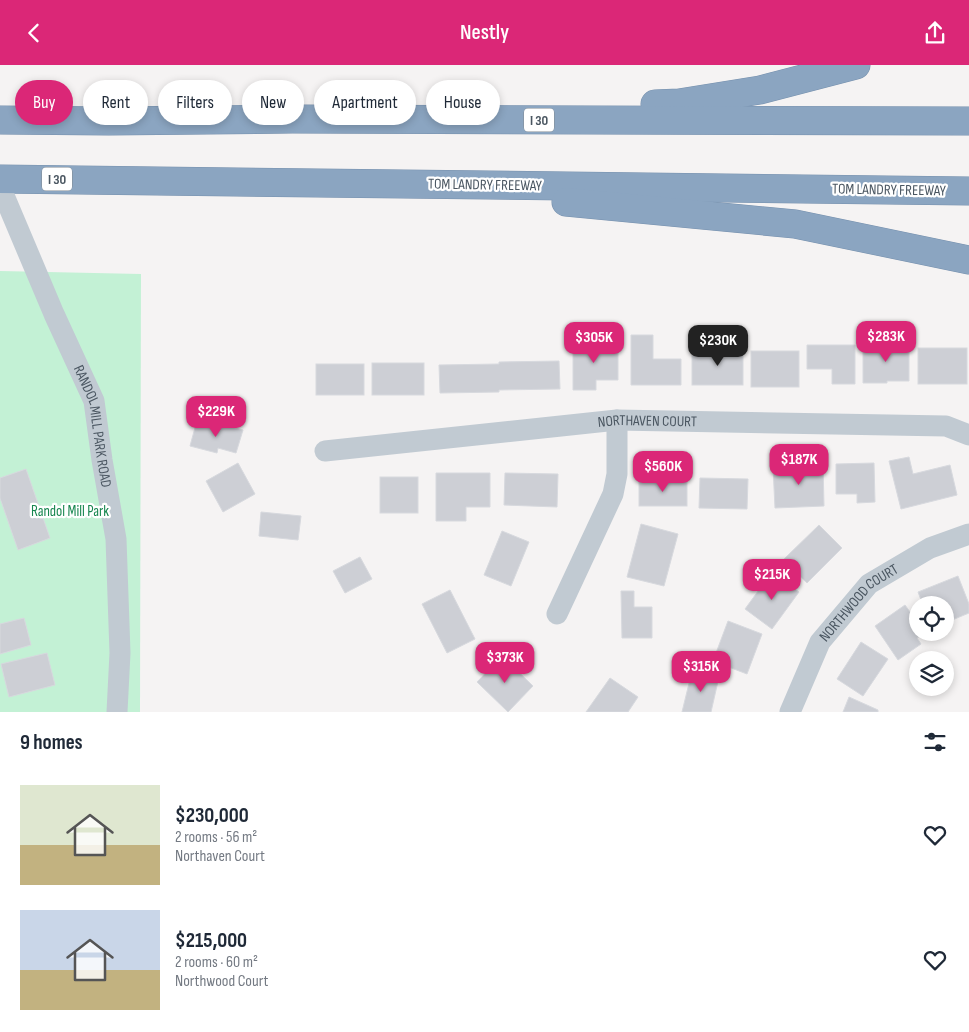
<!DOCTYPE html>
<meta charset="utf-8">
<style>
:root{--surface:#fff;--page:#f2f2f3;--text:#1f2937;--muted:#747a83;--accent:#db2777}
body{margin:0;font-family:"Sofia Sans Condensed",sans-serif;background:var(--page);color:var(--text);height:100vh;display:flex;flex-direction:column;font-size:19px;white-space:nowrap}
*{box-sizing:border-box;margin:0}
p{font-size:16px;color:var(--muted)}
.icon{flex:none;width:28px;height:28px;fill:none;stroke:currentColor;stroke-width:2;stroke-linecap:round;stroke-linejoin:round}
.map{position:relative;height:647px;overflow:hidden}
.drawer{display:flex;flex-direction:column;background:var(--surface);flex:1}
.drawer>*{flex:none}
.hud{position:absolute;left:15px;top:15px;width:500px;height:45px;display:flex;gap:10px}
.tools{position:absolute;left:909px;top:531px;display:grid;gap:10px}
.tools a{display:grid;place-items:center;width:45px;height:45px;border-radius:50%;background:var(--surface);box-shadow:0 2px 8px #0003;font-size:25px}
.price{position:absolute;translate:-50% -42px;padding:0 11px;border-radius:10px;background:var(--accent);color:#fff;font-size:16px;line-height:32px;filter:drop-shadow(0 1px 2px #0008)}
.price::after{content:'';position:absolute;left:50%;top:30px;width:15px;height:11px;margin-left:-8px;background:inherit;clip-path:polygon(0 0,100% 0,50% 100%)}
.price.active{background:#222;color:#fff}
ul{padding:0;list-style:none}
li{display:flex;align-items:center;gap:15px;height:125px;padding:0 20px}
li span{display:grid;place-items:center;flex:none;width:140px;height:100px;border-radius:0px;color:#555}
li>.icon{margin-inline-start:auto}
span .icon{width:60px;height:60px;fill:#fffc;stroke-width:1}
li b{font-size:21px}
h2{display:flex;justify-content:space-between;align-items:center;height:60px;padding:0 20px;font-size:21px}
.tag{padding:0 18px;border-radius:22px;background:var(--surface);box-shadow:0 2px 8px #0003;font-size:18px;line-height:45px}
.tag.active{background:var(--accent);color:#fff}
header{display:flex;justify-content:space-between;align-items:center;height:65px;padding:0 20px;background:var(--accent);color:#fff;font-size:22px;font-weight:600}
.map>svg:first-child{display:block}
</style>
<header><svg class="icon" aria-label="back" viewBox="0 0 24 24"><path d="M15 5l-7 7 7 7"/></svg>Nestly<svg class="icon" aria-label="share" viewBox="0 0 24 24"><path d="M12 15V3M7 8l5-5 5 5M5 13v7h14v-7"/></svg></header>
<div class="map">
<svg width="969" height="647" viewBox="0 0 969 647">
<rect width="100%" height="100%" fill="#f5f3f3"/>
<polygon fill="#c3f1d5" points="0,206 141,209 140,647 0,647"/>
<g fill="#cdcfd5" stroke="#d7d9de">
<polygon points="631,270 653,270 653,294 681,294 681,320 631,320"/>
<polygon points="573,278 618,278 618,315 596,315 596,325 573,325"/>
<polygon points="863,279 909,279 909,316 887,316 887,318 863,318"/>
<polygon points="807,280 855,280 855,319 832,319 832,304 807,304"/>
<rect x="918" y="283" width="49" height="36"/>
<rect x="692" y="284" width="51" height="36"/>
<rect x="751" y="286" width="48" height="36"/>
<polygon points="559,296 560,324 499,325 499,327 440,328 439,300 499,299 499,297"/>
<rect x="372" y="298" width="52" height="32"/>
<rect x="316" y="299" width="48" height="31"/>
<polygon points="215,358 243,365 236,388 218,383 217,388 190,381 196,359 213,363"/>
<polygon points="909,392 913,409 950,400 957,430 901,444 889,396"/>
<polygon points="238,398 255,429 223,447 206,416"/>
<polygon points="874,398 875,437 857,438 857,429 836,429 836,399"/>
<polygon points="823,400 824,441 775,443 773,402"/>
<polygon points="26,404 50,473 18,485 0,433 0,413"/>
<polygon points="436,408 490,408 490,442 466,442 466,456 436,456"/>
<polygon points="505,408 558,409 557,442 504,440"/>
<rect x="380" y="412" width="38" height="36"/>
<polygon points="700,413 748,414 747,444 699,443"/>
<rect x="639" y="415" width="48" height="26"/>
<polygon points="261,447 301,451 298,475 259,471"/>
<polygon points="641,459 678,469 664,521 627,512"/>
<polygon points="819,460 842,483 807,518 783,495"/>
<polygon points="502,466 529,477 511,521 484,510"/>
<polygon points="360,492 372,514 345,528 333,506"/>
<polygon points="772,507 799,527 772,564 745,544"/>
<polygon points="958,511 969,539 969,548 945,558 945,540 923,540 918,527"/>
<polygon points="450,525 475,574 447,588 422,539"/>
<polygon points="621,526 634,526 634,542 652,542 652,573 622,573"/>
<polygon points="905,540 918,558 918,568 925,568 917,573 921,579 898,595 875,561"/>
<polygon points="24,553 31,580 0,589 0,559"/>
<polygon points="728,556 762,569 747,609 713,596"/>
<polygon points="861,577 888,594 863,631 837,614"/>
<polygon points="47,588 55,620 9,632 1,599"/>
<polygon points="502,591 533,621 508,647 477,617"/>
<polygon points="692,606 719,612 711,647 682,647"/>
<polygon points="610,613 638,632 628,647 586,647"/>
<polygon points="849,632 878,645 878,647 843,647"/>
</g>
<g fill="none" stroke-linecap="round" stroke-linejoin="round">
<g stroke="#7690ad" stroke-width="29">
<g id="highway">
<polyline points="655,39 679,38 760,25 856,0"/>
<polyline points="0,55 109,56 292,54 969,56"/>
<polyline points="0,114 969,126"/>
<polyline points="566,137 795,159 969,195"/>
</g>
</g>
<g stroke="#c1cad2" stroke-width="21">
<path id="s1" d="M0,121l54,128 40,87 8,59 14,79 4,114 -3,59"/>
<path id="s2" d="M325,386l292,-31 329,6 23,9"/>
<polyline points="557,549 613,429 617,409 617,355"/>
<path id="s3" d="M790,647l30,-70 49,-58 61,-36 39,-14"/>
</g>
<use href="#highway" stroke="#8ba5c1" stroke-width="28"/>
</g>
<g text-anchor="middle" dominant-baseline="central" stroke-width="4.5" stroke-linejoin="round" paint-order="stroke">
<g fill="#fff" stroke="#808990" stroke-width="1">
<rect x="524" y="43.5" width="30" height="23" rx="4"/>
<rect x="42" y="102.5" width="30" height="23" rx="4"/>
</g>
<g font-size="14" font-weight="bold" fill="#4a5661">
<text x="539" y="55">I 30</text>
<text x="57" y="114">I 30</text>
</g>
<g font-size="15" fill="#4a5661" stroke="#fff">
<text transform="translate(485 120) rotate(1)">TOM LANDRY FREEWAY</text>
<text transform="translate(889 125) rotate(1)">TOM LANDRY FREEWAY</text>
<text stroke="none"><textPath href="#s2" startOffset="324">NORTHAVEN COURT</textPath></text>
<text stroke="none"><textPath href="#s1" startOffset="259">RANDOL MILL PARK ROAD</textPath></text>
<text stroke="none"><textPath href="#s3" startOffset="132">NORTHWOOD COURT</textPath></text>
</g>
<g font-size="15" fill="#17864f" stroke="#fff">
<text x="70" y="446">Randol Mill Park</text>
</g>
</g>
</svg>
<div class="tools">
<a><svg class="icon" aria-label="locate" viewBox="0 0 24 24"><circle cx="12" cy="12" r="6"/><path d="M12 2v4M12 18v4M2 12h4M18 12h4"/></svg></a>
<a><svg class="icon" aria-label="layers" viewBox="0 0 24 24"><path d="M12 4l9 5-9 5-9-5zM3 14l9 5 9-5"/></svg></a>
</div>
<b class="price" style="left:886px;top:298px">$283K</b>
<b class="price" style="left:594px;top:299px">$305K</b>
<b class="price active" style="left:718px;top:302px">$230K</b>
<b class="price" style="left:216px;top:373px">$229K</b>
<b class="price" style="left:799px;top:421px">$187K</b>
<b class="price" style="left:663px;top:428px">$560K</b>
<b class="price" style="left:772px;top:536px">$215K</b>
<b class="price" style="left:505px;top:619px">$373K</b>
<b class="price" style="left:701px;top:628px">$315K</b>
<div class="hud">
<a class="tag active">Buy</a>
<a class="tag">Rent</a>
<a class="tag">Filters</a>
<a class="tag">New</a>
<a class="tag">Apartment</a>
<a class="tag">House</a>
</div>
</div>
<section class="drawer">
<h2>9 homes<svg class="icon" aria-label="filters" viewBox="0 0 24 24"><path d="M4 7h16M4 17h16"/><circle cx="9" cy="7" r="2"/><circle cx="15" cy="17" r="2"/></svg></h2>
<ul>
<li><span style="background:linear-gradient(#dfe7d0 60%,#c2b280 0)"><svg class="icon" aria-label="home" viewBox="0 0 24 24"><path d="M3 11l9-7 9 7M6 9v11h12V9"/></svg></span><div><b>$230,000</b><p>2 rooms · 56 m²</p><p>Northaven Court</p></div><svg class="icon" aria-label="heart" viewBox="0 0 24 24"><path d="M12 20l-8-8c-3-5 5-10 8-4 3-6 11-1 8 4z"/></svg></li>
<li><span style="background:linear-gradient(#c9d6e8 60%,#c2b280 0)"><svg class="icon" aria-label="home" viewBox="0 0 24 24"><path d="M3 11l9-7 9 7M6 9v11h12V9"/></svg></span><div><b>$215,000</b><p>2 rooms · 60 m²</p><p>Northwood Court</p></div><svg class="icon" aria-label="heart" viewBox="0 0 24 24"><path d="M12 20l-8-8c-3-5 5-10 8-4 3-6 11-1 8 4z"/></svg></li>
</ul>
</section>
